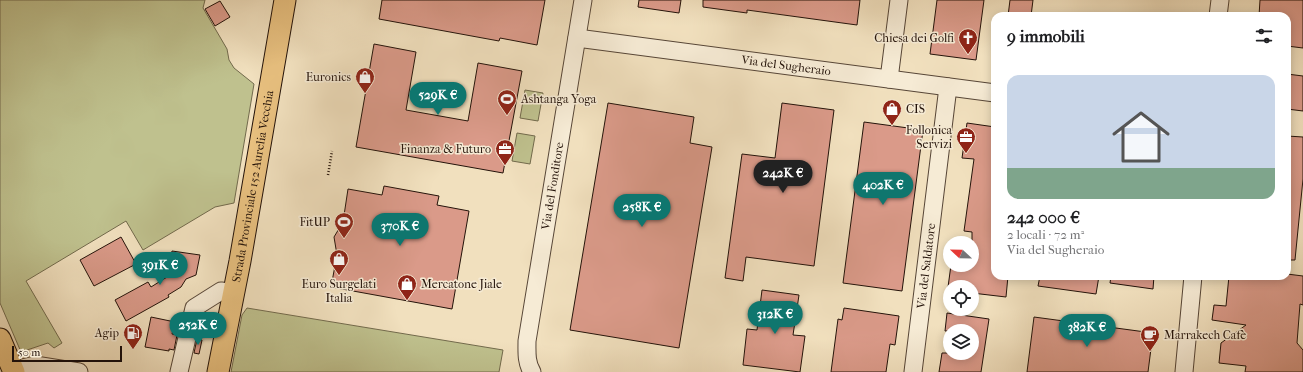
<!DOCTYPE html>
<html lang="it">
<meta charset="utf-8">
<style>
:root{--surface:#fff;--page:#f2f2f2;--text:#202124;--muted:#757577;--line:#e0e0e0;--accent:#0f766e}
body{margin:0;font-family:"IM FELL French Canon",serif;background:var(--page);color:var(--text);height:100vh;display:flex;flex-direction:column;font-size:15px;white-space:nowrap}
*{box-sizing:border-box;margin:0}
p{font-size:13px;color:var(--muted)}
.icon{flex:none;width:22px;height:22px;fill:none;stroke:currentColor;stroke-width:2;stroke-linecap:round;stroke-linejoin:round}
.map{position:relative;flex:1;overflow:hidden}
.side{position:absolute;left:991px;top:12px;width:300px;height:268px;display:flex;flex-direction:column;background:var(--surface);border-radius:12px;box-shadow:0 2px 10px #0003}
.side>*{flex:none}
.needle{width:26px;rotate:292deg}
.controls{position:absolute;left:943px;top:236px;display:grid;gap:8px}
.controls a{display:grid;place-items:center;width:36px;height:36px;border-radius:50%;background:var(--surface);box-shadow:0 2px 10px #0003;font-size:20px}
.scale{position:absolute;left:12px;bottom:10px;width:110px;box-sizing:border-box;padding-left:4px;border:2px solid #24130a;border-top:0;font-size:11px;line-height:14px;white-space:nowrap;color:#24130a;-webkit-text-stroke:3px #f6ebd5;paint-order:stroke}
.price{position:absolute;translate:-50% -34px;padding:0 9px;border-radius:14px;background:var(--accent);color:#fff;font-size:13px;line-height:26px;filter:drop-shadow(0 1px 2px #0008)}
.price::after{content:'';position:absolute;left:50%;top:24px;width:12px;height:9px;margin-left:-6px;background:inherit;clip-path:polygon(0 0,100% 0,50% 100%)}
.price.current{background:#222;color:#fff}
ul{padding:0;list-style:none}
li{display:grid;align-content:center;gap:8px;height:212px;padding:0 16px}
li+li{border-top:1px solid var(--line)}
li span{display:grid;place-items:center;height:124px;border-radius:12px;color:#555}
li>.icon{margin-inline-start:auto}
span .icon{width:72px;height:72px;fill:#fffc;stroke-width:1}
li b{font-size:17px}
h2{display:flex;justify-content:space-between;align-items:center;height:48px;padding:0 16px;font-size:17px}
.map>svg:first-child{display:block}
</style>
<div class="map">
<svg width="1303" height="372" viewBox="0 0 1303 372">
<rect width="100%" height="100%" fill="#f1e0be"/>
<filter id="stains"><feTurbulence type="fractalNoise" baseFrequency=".005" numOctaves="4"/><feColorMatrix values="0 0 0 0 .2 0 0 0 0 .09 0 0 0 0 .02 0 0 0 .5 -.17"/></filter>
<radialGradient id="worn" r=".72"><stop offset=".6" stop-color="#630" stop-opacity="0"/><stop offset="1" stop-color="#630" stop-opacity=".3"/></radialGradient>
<g fill="#bfc18e" stroke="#726a4c">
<polygon points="0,0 205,0 203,8 227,49 229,60 234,68 254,84 234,203 215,207 143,250 126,221 26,281 62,343 54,348 48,343 21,352 0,303"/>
<polygon points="525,90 543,93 538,121 520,118"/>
<polygon points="517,133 535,136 530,164 512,161"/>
<polygon points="247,308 503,350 499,372 231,372 242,315"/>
</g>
<g fill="#da9a89" stroke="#24130a">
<polygon points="382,0 545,0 537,45 500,38 499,41 379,19"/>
<polygon points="639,0 681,0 679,13 638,7"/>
<polygon points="703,0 860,0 857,25 747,10 747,13 703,7"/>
<polygon points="937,0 984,0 976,60 930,54"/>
<polygon points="1010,0 1033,0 1031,16 1008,16"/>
<polygon points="1260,0 1303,0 1303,48 1287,46 1287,16 1259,16"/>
<polygon points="220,1 230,17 215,26 205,9"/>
<polygon points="374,44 416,52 406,110 468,121 478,63 522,71 503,173 356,147"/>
<polygon points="1287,74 1303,76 1303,111 1287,109"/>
<polygon points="608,103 694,117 690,143 712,147 679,348 570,330"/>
<polygon points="782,103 834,110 814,266 746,257 743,281 725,278 742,154 775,158"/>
<polygon points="864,122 923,130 902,291 843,283"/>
<polygon points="967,123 995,127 995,276 1008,276 1006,297 972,293 972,287 948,287 951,265 972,265 972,232 964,231 974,159 962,158"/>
<polygon points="1287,136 1303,137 1303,179 1295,260 1287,260"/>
<polygon points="384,186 439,196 437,205 469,211 452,309 331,287 337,255 334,237 343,222 348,189 382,195"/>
<polygon points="121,237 136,264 94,286 80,260"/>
<polygon points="172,251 200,255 196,275 186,279 181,287 168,295 169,297 126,321 115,300 148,282 151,287 167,277"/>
<polygon points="1287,274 1303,276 1303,305 1300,304 1297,343 1303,350 1303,372 1245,372 1246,366 1219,363 1221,343 1246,325 1212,320 1214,305 1226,306 1229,276 1287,276"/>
<polygon points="1040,276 1099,276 1096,294 1038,286"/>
<polygon points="1111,276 1154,276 1153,289 1110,283"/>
<polygon points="762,290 799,295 793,335 805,336 800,372 743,365 747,329 757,330"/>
<polygon points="844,308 899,316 895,345 890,344 886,372 831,372 838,319 842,320"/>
<polygon points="947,313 989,319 981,372 939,372 942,353 972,353 972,331 945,331"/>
<polygon points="151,317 175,322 172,334 177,335 174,350 169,349 169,351 145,347"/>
<polygon points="1034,317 1153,333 1148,372 1027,372"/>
<polygon points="197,339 202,340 199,354 194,353"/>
</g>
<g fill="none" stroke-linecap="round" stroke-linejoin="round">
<g stroke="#574637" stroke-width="19">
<g id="minor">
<polyline points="1218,16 1220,0"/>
<path id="s1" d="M577,38l418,55"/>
<polyline points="889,79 899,0"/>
<polyline points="14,370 35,365 79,372"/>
<polyline points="179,372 194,308 221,291 234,293"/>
<path id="s2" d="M532,372c-6,-10 -5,-20 -5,-31l56,-341"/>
<path id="s3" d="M913,372l35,-285"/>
<polyline points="1184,372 1193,276"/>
</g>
</g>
<g stroke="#24130a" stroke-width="23">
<g id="major">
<polyline points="0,339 14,372"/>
<path id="s4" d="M218,372l22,-111 45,-261"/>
</g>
</g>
<polyline stroke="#24130a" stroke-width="2.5" stroke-dasharray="1 2" stroke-linecap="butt" points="328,175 332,151"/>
<use href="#minor" stroke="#f6ebd5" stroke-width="17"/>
<use href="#major" stroke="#e8c07f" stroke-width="21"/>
</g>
<defs>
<g id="church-pin" transform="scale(1)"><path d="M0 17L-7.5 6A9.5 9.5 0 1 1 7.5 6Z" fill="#8f2418" stroke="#f6ebd5"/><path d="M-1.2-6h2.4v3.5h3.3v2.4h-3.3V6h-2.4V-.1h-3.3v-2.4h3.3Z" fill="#fff"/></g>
<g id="shop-pin" transform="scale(1)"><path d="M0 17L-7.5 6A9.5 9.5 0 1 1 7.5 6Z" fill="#8f2418" stroke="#f6ebd5"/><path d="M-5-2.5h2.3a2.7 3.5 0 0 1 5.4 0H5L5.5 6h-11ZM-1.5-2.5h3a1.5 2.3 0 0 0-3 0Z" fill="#fff"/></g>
<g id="stadium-pin" transform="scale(1)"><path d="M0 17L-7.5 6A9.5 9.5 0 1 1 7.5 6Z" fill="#8f2418" stroke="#f6ebd5"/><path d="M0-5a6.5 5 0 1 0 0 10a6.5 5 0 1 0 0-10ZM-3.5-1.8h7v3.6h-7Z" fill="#fff"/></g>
<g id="office-pin" transform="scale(1)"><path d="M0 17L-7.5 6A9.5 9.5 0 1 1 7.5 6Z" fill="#8f2418" stroke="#f6ebd5"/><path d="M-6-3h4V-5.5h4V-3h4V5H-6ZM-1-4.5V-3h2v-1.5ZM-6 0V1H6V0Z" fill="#fff"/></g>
<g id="fuel-pin" transform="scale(1)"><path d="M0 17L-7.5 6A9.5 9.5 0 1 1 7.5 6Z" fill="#8f2418" stroke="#f6ebd5"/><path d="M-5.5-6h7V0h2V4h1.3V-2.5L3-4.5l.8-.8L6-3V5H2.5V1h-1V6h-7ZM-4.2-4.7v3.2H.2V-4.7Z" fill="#fff"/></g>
<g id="cafe-pin" transform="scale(1)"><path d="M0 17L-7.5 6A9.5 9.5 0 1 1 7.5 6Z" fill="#8f2418" stroke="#f6ebd5"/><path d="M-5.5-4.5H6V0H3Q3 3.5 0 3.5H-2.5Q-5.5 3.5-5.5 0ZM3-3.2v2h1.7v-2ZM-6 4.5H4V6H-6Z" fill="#fff"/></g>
</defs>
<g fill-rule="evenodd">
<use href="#church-pin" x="968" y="38"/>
<use href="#shop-pin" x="365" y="77"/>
<use href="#stadium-pin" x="507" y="99"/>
<use href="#shop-pin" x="892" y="109"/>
<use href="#office-pin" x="966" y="137"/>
<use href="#office-pin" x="505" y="149"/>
<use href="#stadium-pin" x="344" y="222"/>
<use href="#shop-pin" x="339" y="259"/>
<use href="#shop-pin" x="407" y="284"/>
<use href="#fuel-pin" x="133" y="333"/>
<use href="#cafe-pin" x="1150" y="335"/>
</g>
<g text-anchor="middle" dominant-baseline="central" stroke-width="3" stroke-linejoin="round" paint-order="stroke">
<g font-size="12" fill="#24130a" stroke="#f6ebd5" text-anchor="end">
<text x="954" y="38">Chiesa dei Golfi</text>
<text x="351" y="77">Euronics</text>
<text x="521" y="99" text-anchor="start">Ashtanga Yoga</text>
<text x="906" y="109" text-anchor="start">CIS</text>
<text x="952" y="130">Follonica<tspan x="952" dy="14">Servizi</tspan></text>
<text x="491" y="149">Finanza &amp; Futuro</text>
<text x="330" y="222">FitUP</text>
<text x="339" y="284" text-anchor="middle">Euro Surgelati<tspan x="339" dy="14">Italia</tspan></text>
<text x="421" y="284" text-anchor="start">Mercatone Jiale</text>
<text x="119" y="333">Agip</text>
<text x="1164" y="335" text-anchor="start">Marrakech Cafè</text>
</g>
<g font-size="12" fill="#24130a" stroke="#f6ebd5">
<text stroke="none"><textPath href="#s1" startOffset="211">Via del Sugheraio</textPath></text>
<text stroke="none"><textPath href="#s4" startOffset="189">Strada Provinciale 152 Aurelia Vecchia</textPath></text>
<text stroke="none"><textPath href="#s2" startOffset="189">Via del Fonditore</textPath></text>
<text stroke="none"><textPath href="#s3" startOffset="107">Via del Saldatore</textPath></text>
</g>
</g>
<rect width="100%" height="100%" filter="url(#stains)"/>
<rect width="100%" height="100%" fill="url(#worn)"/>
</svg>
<div class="controls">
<a><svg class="needle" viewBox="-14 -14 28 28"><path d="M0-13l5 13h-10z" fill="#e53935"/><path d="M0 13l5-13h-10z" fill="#757577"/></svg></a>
<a><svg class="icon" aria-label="locate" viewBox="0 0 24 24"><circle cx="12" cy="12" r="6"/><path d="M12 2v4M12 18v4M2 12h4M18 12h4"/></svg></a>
<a><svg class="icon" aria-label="layers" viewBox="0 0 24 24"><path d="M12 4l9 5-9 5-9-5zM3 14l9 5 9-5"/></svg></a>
</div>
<div class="scale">50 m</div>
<b class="price" style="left:438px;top:116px">529K €</b>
<b class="price current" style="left:783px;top:194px">242K €</b>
<b class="price" style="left:883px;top:206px">402K €</b>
<b class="price" style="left:642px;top:228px">258K €</b>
<b class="price" style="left:400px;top:247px">370K €</b>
<b class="price" style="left:160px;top:286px">391K €</b>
<b class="price" style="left:775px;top:335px">312K €</b>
<b class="price" style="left:198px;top:346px">252K €</b>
<b class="price" style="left:1087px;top:348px">382K €</b>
<section class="side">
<h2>9 immobili<svg class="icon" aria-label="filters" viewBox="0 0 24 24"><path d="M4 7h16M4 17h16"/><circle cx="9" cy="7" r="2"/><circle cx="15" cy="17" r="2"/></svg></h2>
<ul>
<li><span style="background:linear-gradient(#c9d6e8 75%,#7fa58c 0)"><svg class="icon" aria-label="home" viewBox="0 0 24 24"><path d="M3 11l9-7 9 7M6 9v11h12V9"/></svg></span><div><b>242 000 €</b><p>2 locali · 72 m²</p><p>Via del Sugheraio</p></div></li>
</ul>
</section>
</div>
